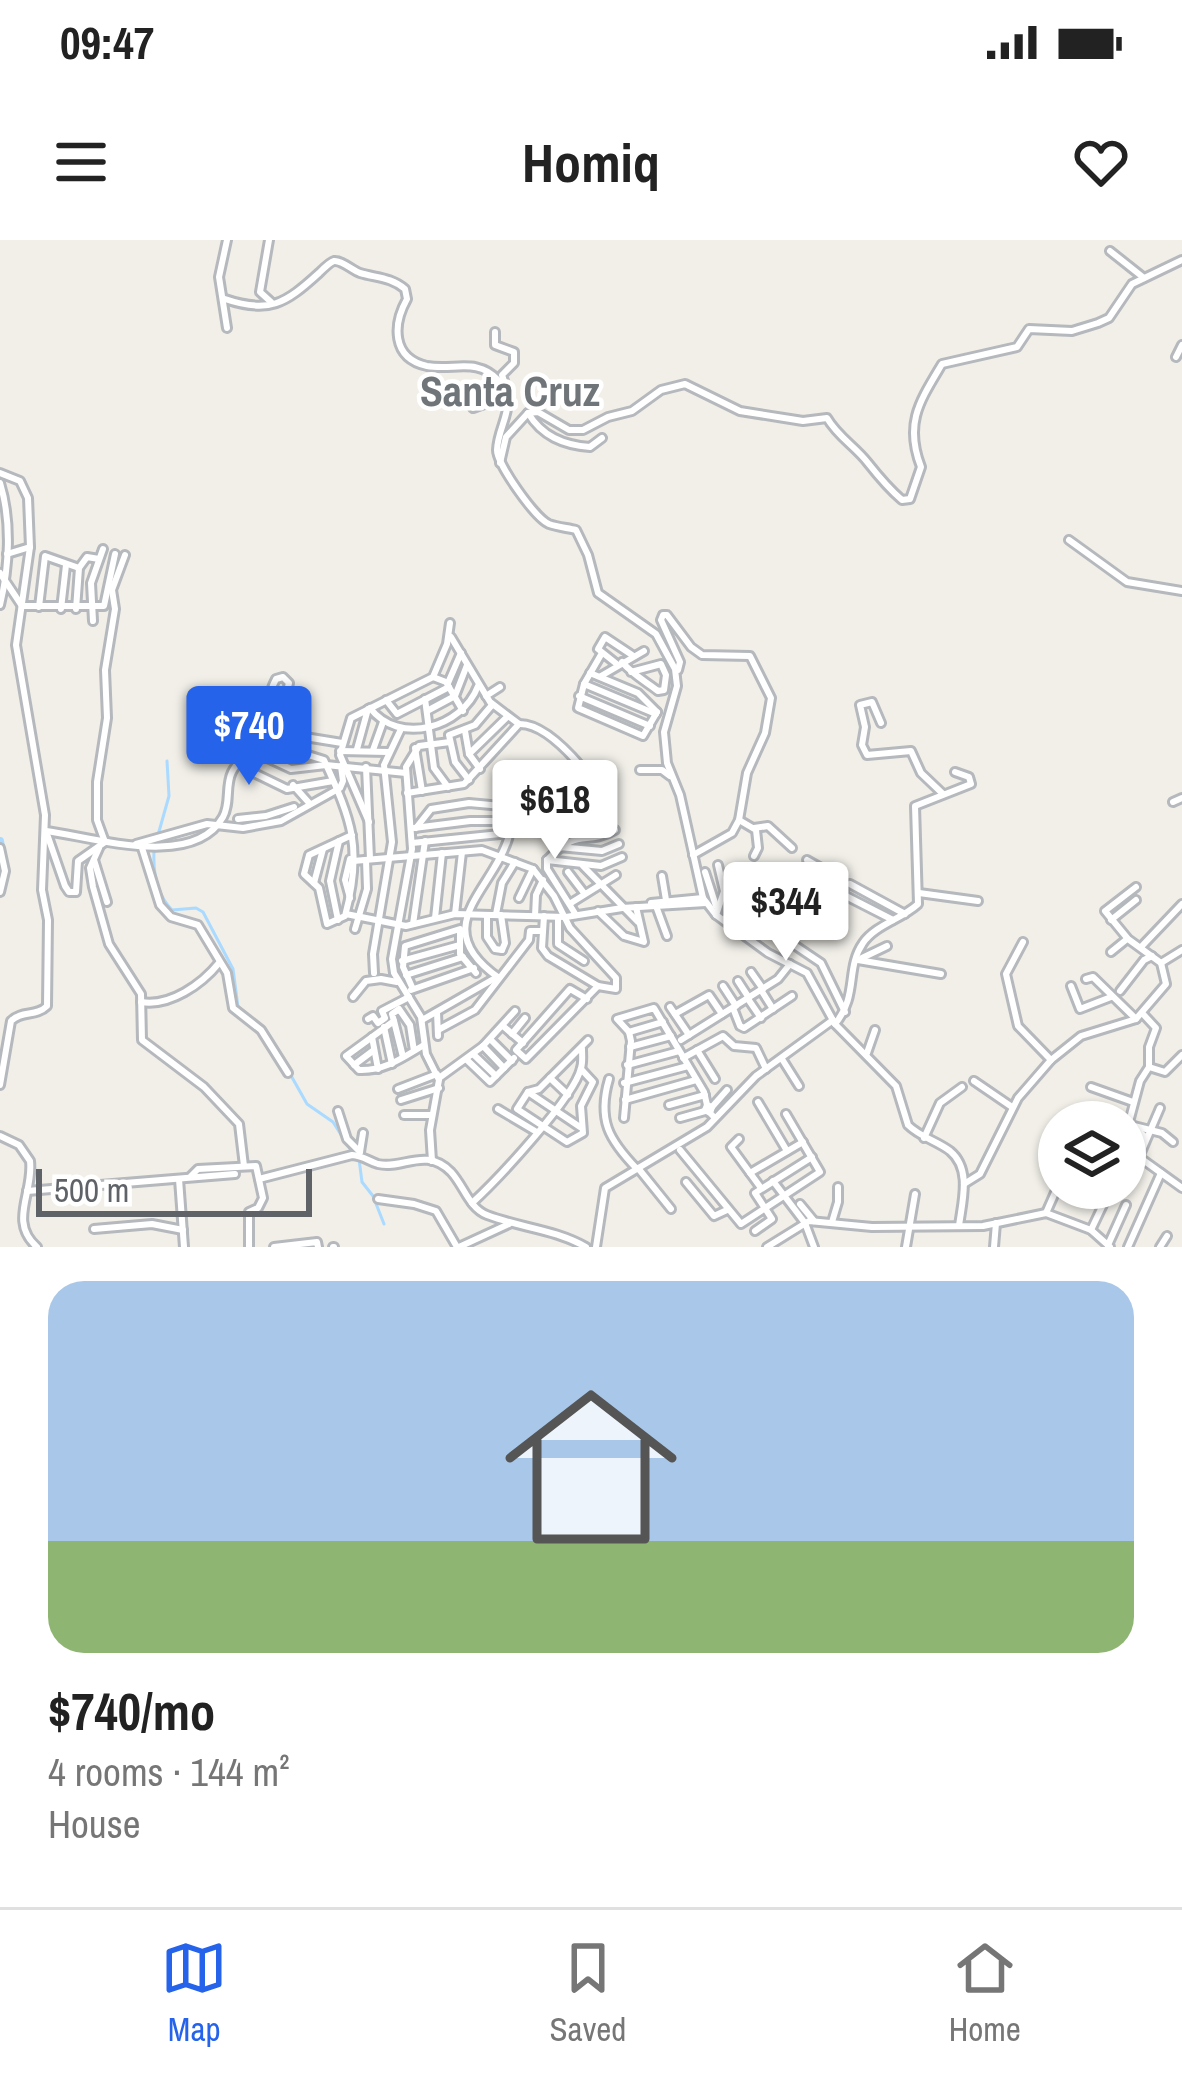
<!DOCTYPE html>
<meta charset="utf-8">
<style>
:root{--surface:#fff;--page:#f6f6f6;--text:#222;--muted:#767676;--line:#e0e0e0;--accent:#2563eb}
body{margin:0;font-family:"Archivo Narrow",sans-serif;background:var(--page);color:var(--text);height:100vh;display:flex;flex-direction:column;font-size:45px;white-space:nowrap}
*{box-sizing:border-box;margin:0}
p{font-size:39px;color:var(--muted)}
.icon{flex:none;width:66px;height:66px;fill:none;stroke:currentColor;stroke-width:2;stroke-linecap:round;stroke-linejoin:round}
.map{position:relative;height:1007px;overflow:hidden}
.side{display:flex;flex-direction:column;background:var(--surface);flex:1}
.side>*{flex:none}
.controls{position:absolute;left:1038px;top:861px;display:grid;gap:24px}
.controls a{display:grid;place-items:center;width:108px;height:108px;border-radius:50%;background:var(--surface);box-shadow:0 3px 9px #0004;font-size:60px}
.scale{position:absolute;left:36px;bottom:30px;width:276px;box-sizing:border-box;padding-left:12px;border:6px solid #5f6368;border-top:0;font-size:33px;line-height:42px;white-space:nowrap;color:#5f6368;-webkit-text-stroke:9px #fff;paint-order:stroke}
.price{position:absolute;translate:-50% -102px;padding:0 27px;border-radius:12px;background:#fff;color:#222;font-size:39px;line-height:78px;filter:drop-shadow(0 3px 6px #0008)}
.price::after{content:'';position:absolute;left:50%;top:72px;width:36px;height:27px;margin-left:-18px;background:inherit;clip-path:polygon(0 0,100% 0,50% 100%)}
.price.selected{background:var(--accent);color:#fff}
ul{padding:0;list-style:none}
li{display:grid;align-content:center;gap:24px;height:636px;padding:0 48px}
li+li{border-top:3px solid var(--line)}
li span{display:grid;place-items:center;height:372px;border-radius:36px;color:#555}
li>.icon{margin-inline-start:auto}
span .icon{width:216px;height:216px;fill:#fffc;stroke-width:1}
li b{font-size:51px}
.status{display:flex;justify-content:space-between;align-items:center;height:84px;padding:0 60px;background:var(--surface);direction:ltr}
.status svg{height:33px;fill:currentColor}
header{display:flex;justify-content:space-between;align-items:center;height:156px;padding:0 48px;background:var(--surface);font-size:54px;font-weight:800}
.menu{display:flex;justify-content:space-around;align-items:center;height:168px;border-top:3px solid var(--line);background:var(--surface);font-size:33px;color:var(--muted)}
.menu a{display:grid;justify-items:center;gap:6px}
.menu .selected{color:var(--accent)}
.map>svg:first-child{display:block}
</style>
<div class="status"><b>09:47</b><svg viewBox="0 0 49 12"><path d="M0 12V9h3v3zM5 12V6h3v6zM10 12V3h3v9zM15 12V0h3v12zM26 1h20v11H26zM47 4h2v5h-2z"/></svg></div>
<header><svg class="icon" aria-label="menu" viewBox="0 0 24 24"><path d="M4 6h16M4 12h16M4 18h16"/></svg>Homiq<svg class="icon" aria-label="heart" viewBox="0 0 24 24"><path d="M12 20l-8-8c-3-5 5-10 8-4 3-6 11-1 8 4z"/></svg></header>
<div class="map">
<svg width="1182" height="1007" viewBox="0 0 1182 1007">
<rect width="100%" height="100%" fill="#f1efe8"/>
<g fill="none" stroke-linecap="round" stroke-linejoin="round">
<g stroke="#aadaff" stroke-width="3">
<polyline points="158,595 169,556 167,521"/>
<path d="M154,611c-1,21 3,44 18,59l24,-2 7,4 30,57 5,38 24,21"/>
<polyline points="289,832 307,864 333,882 352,912"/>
<polyline points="359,919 362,942 373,956 384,984"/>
</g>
<polyline stroke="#aadaff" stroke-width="8" points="0,601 6,634"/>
<g stroke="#b5b8bc" stroke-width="12">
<g id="minor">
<polyline points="227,0 219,37 227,88"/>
<polyline points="269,0 260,52 271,62"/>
<polyline points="1110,11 1144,38"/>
<path d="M225,59c44,15 60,5 94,-26 3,-3 11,-11 15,-12 8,-1 19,10 26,12 17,5 31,4 45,16l2,10c-14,25 -16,59 20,67 26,5 50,-9 71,14 22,24 0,43 -1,70 0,14 38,68 52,74 8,3 19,4 27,6l12,25 10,38 58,41 19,35 2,17 -13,46 3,31 13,32 23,103 13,17 52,38 39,20 28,51 61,62 12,39c12,12 29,16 42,26 22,18 12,51 9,75"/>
<polyline points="495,92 495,105 514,112 514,123 502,135 505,144"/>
<polyline points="1176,117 1182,105"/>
<polyline points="473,168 498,159 496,148 501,143"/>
<path d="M528,173c14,23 35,32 62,34l12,-9"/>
<path d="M500,223l6,-26 22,-24 10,-1 31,18h14l25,-13 24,-6 29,-21 24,-6 55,27 63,10 24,-3c11,19 28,28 41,45 11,14 20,25 34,37l8,-1 11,-32c-17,-44 -1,-66 21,-103l75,-17 12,-18 43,2 26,-8 11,-5 23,-34 50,-24"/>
<path d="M0,233l20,8 8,17 2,49 -14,98 29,170 -3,75 6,30 -1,86c-11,11 -25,4 -36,15l-11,64"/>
<path d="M0,243c12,39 9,85 0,122"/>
<polyline points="1069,300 1127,342 1182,351"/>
<polyline points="7,314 30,307"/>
<polyline points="0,333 22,366"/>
<polyline points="22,366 104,366 115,314"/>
<polyline points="39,367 45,316 79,328"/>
<polyline points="61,369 66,325"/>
<polyline points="76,369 79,328 87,317 99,319"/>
<polyline points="93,381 91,343 103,309"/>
<path d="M451,397l39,65 29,22c28,-1 61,40 77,61"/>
<polyline points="602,413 584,444 578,468 643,496 657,472"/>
<path d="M622,422c10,12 23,19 36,29l6,-1 2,-15 -5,-11 -30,8"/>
<polyline points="618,425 598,409 605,397 632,415"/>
<polyline points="678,430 680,422 661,380 663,375 667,375 691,407 702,415 750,416 771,458 765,493 747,533 739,580 732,593 693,615"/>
<polyline points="590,433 638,453 657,472"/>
<polyline points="601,436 644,411"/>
<polyline points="433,437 446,442 463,471"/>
<polyline points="448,443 461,413"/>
<polyline points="584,444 656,474"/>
<polyline points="486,456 500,447"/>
<polyline points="579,456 650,486"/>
<polyline points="425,459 434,528 448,547"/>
<polyline points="386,460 397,474 449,447"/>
<path d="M370,468c29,38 92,20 108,-22"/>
<polyline points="427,471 455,456 467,425"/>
<polyline points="881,483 872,462 860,465 865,487 862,505 867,515 911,511 921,533 943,554"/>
<polyline points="465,491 469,514 480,529"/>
<polyline points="299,496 342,503"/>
<polyline points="415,508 422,551"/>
<polyline points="357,509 368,469"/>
<polyline points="373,510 383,482"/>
<polyline points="340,511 388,512"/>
<polyline points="469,514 507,477"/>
<polyline points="261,515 291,529 326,525 406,533"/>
<polyline points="366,527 370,619"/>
<polyline points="640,530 662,530 670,536"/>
<polyline points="254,533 287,549 333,541"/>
<polyline points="469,540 455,522 449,495 475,485 492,465"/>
<polyline points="293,545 310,564"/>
<polyline points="407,553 464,544 519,484"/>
<polyline points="1173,562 1182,558"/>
<polyline points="238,579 266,576 294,567"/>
<polyline points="739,580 756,590 758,608 754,616"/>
<polyline points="369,582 340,515 351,478 433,437 447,404 450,383"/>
<polyline points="414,588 470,581 511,581"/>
<polyline points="416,588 431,569 469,563 512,567"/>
<polyline points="754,588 768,586 792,608"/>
<path d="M46,591c47,6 147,39 177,-14 8,-14 2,-31 9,-45 9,-17 26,-30 31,-47 5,-16 4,-30 13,-46l7,-2 6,6 -5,20 -1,39 9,8 32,10c28,61 39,89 21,156l-18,8 -8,-36 -15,-14 5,-19 43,-20"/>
<polyline points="47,594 65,646 69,652 76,652 78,621 105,602 97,580 97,542 107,478 105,430 115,369 112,350 125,315"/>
<polyline points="412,603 510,593"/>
<polyline points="136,604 207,584 243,588 281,581 340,548 343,541 341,526"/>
<polyline points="559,607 602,611 619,604"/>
<polyline points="0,608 5,631 0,652"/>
<polyline points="99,608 90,628 93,647 109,704 141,754 142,800 204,847 239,884 244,926"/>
<polyline points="142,608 160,665 171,677 198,685 227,733 233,768 261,790 288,833"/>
<polyline points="94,620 107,662"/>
<path d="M547,620c33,-34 36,-13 68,-30"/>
<polyline points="547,620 601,626 622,617"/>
<polyline points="547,620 547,629 576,675"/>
<polyline points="807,620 839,638"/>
<polyline points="353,621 482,610 533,629 554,656 570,688 616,738 616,749 598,746 548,716 542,708 544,676"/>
<polyline points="718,625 724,651"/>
<polyline points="583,626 638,682"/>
<polygon points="803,628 844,651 844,655 839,659 797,636"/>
<polyline points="568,632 584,653"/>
<polyline points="705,632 716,666"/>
<polyline points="662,636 666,660"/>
<polyline points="314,643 323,609"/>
<polyline points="850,644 905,674"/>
<polyline points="919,653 978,661"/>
<polyline points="844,655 893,680"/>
<polyline points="350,658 345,640 350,619"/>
<polyline points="519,658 533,629"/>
<polyline points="571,663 616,635"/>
<polyline points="651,663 703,658"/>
<polyline points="656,666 667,696"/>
<polyline points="598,671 624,696 644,702 636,667"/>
<polyline points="346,674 406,686 455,674 566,677 622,668 706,663"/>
<polyline points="455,674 462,612"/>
<polyline points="496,674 502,643 515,622"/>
<polyline points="487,675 487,697 495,709 502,710"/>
<polyline points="501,675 505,703 502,710"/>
<polyline points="716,675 731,631"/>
<polyline points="535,676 536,655 543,640"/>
<polyline points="558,677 558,704 584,721"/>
<polyline points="435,678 442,613"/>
<polyline points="338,680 330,641 339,601"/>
<polyline points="724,680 740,659"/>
<polyline points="1111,680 1136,660"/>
<polyline points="413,684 425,601"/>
<polyline points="769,688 821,723 845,772"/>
<polyline points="355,689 367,649 366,620"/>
<polyline points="1023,702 1006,734 1018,786 1051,820"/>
<polyline points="1142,706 1182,664"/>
<polyline points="1111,712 1127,699"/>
<polyline points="862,718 887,706"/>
<polyline points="858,720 941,734"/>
<polyline points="402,721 460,705"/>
<polyline points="1161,723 1182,710"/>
<polyline points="751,732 763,749"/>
<polyline points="374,733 373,714 392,602 384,525 401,489"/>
<polyline points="406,735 463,717"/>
<path d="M499,738c-73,-51 -7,-87 9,-139 4,-12 4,-25 4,-38"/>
<polyline points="1086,739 1093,737 1136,779"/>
<polyline points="738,741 749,758"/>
<polyline points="723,746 736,766"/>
<polyline points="1071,746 1080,769 1111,757"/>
<polyline points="412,747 403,727 405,706 460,689 460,714 476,733"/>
<polyline points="411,750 474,728"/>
<polyline points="761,750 773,769"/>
<polyline points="1120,751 1144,720 1152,716"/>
<polyline points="353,757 366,741 381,739 397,742"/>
<polyline points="587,759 570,749 516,810 526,819 598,746"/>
<polyline points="748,759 761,778"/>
<path d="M141,762c29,5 61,-18 78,-39"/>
<polyline points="670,767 689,795"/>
<polyline points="733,768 740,786 744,788 792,756"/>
<polyline points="437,772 438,796"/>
<polyline points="675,774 709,755 722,774"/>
<polyline points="1143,774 1156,788 1149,807 1149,827"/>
<polyline points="368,779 373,776 378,783 385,778 382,771 409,757"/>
<polyline points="422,780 497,737"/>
<polyline points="394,781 403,817"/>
<path d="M835,784c24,-29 10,-55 28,-81 12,-18 39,-24 55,-39l-3,-98 56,-22 -2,-7 -14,-5"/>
<polyline points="503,786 523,803"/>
<polyline points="384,787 392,824"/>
<polyline points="438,790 475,770 529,700 530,691 542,691"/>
<polyline points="629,792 663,782"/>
<polyline points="512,794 525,778"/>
<polyline points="372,797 378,829"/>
<polyline points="490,799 512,821"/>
<polyline points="681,800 778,739 790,724"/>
<polyline points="483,806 504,828"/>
<polyline points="630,807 671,796"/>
<polyline points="697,810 715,839"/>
<path d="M414,811l-4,-26 -11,-16 -7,5 2,7 -48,35 13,14c26,1 43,-12 65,-25"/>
<polyline points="867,813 875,790"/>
<polyline points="473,814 496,836"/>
<polyline points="683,818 723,796 734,806 756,808 766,829"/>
<polyline points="466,819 490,842 514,818"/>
<polyline points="782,819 799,846"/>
<polyline points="354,825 374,810"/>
<polyline points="627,825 679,811"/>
<polyline points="581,829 593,842 581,866 583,893 567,902 517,869 528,852 539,849 588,800"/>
<polyline points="439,838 483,806 515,771"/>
<polyline points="550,838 568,855"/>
<path d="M609,839c-12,41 0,61 28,90"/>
<polyline points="974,841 1012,867"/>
<polyline points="624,843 688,826"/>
<polyline points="1091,847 1133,862"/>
<polyline points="398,849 437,834"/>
<polyline points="528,852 580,887"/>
<polyline points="401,860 439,848"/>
<polyline points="625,860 696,840"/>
<polyline points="758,862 787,911"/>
<polyline points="669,865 705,855"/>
<polyline points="712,867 727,850"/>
<polyline points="498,869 535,891"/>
<polyline points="338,871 347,899 360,912"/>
<polyline points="710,873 705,870 707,865 712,867 710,873 715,878"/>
<polyline points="404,875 432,875"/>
<polyline points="624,878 631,801 629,792 617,779 654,768 704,852 707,865"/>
<polyline points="680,878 705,871"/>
<polyline points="1134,886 1162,893 1173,902"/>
<path d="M0,896l19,9 11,16c4,31 -22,61 7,86"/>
<polyline points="1145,897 1129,882 1140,841 1149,827 1165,832 1182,815"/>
<polyline points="924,898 940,863 962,847"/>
<polyline points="739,899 731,907 761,948"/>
<polyline points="680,910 741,984 820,932 786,874"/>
<polyline points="360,912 363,893"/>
<polyline points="1139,917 1160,868"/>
<polyline points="432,921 430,890 439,840 426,814 421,777 394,733 392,719 412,609 406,527 419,506 450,502"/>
<polyline points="1125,922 1139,917 1182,948"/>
<polyline points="638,928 671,969"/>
<polyline points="750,933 803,902"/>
<polyline points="191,936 198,929 256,926 263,958 258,968 249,972 249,1007"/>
<polyline points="179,939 184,1007"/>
<path d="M259,939l93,-24c12,1 16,6 26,9 25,6 47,-18 73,8 13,14 18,36 36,43 34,13 67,14 99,32"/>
<polyline points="773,941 805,983 814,1007"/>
<polyline points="686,942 714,976 727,970"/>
<polyline points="964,944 980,934 1018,858 1051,820 1081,796 1136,779 1166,744 1161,723 1128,699 1105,671 1136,647"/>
<polyline points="27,951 235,934"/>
<polyline points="378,959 414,964 436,971 457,1007"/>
<path d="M472,963c25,-23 102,-105 109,-135 2,-6 1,-13 1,-19"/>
<polyline points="800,964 814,981"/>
<polyline points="1046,973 1057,948"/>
<polyline points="832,982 838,962 838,947"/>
<polyline points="94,989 152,984 183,990"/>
<polyline points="1091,990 1111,948"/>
<polyline points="755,991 772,979 755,953 812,917"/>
<polyline points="1108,1005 1126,965"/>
<polyline points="274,1007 317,1002 318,1007"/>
<polyline points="333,1007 334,1007"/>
<polyline points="459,1007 509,984"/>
<polyline points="596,1007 605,948 707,887 756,836 833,780"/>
<polyline points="767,1007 809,981 872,987 983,986 1046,973 1091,990 1110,1007"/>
<polyline points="906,1007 915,954"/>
<polyline points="994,1007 996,983"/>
<polyline points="1128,1007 1161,933"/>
<polyline points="1160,1007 1167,996"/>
</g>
</g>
<use href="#minor" stroke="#fff" stroke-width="6"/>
</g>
<g text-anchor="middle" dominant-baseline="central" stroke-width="9" stroke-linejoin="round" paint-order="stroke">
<g font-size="42" font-weight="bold" fill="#70757a" stroke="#fff">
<text x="510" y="151">Santa Cruz</text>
</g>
</g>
</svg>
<div class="controls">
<a><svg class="icon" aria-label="layers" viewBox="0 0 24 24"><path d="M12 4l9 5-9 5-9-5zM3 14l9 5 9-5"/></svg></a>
</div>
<div class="scale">500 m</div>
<b class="price selected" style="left:249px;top:548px">$740</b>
<b class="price" style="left:555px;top:622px">$618</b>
<b class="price" style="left:786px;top:724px">$344</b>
</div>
<section class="side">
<ul>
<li><span style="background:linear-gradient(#a9c7e8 70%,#8fb573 0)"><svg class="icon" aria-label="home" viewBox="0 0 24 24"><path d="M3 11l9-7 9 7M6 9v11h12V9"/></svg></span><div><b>$740/mo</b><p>4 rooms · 144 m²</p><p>House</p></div></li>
</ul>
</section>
<nav class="menu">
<a class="selected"><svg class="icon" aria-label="map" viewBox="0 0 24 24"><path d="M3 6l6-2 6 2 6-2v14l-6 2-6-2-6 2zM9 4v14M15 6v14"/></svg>Map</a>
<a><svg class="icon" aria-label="saved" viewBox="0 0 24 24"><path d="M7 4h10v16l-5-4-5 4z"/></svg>Saved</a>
<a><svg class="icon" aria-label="home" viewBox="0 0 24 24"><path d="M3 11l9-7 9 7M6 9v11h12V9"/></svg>Home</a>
</nav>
